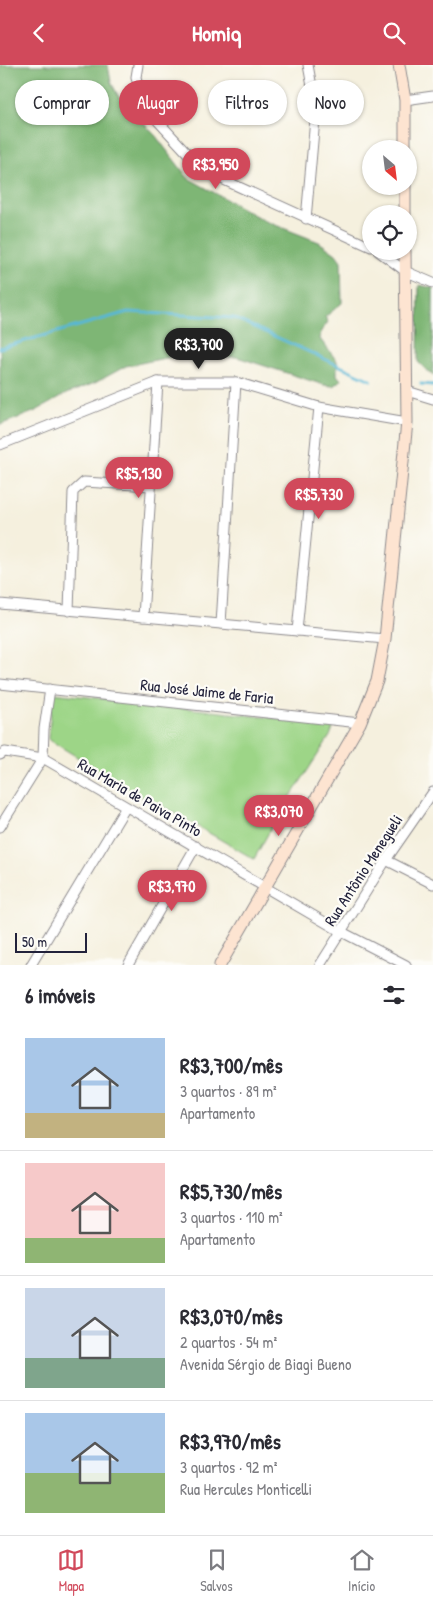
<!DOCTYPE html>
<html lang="pt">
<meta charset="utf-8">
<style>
:root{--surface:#fff;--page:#f2f2f3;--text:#2b2b33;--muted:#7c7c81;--line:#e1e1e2;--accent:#d1495b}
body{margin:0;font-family:"Patrick Hand",sans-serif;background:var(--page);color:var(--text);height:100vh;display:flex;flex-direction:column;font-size:19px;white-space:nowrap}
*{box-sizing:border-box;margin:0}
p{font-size:16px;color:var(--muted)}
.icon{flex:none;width:28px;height:28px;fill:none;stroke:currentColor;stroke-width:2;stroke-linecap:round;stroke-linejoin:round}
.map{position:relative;height:900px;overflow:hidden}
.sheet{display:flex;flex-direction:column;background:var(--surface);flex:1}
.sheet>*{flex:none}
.banner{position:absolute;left:15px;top:15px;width:404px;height:45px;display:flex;gap:10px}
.needle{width:32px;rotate:152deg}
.buttons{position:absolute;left:362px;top:75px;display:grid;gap:10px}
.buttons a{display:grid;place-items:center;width:55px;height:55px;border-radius:50%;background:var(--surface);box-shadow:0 1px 4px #0004;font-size:25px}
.scale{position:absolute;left:15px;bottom:12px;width:72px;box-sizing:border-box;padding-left:5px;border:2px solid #22223b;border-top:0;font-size:14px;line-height:18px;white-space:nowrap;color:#22223b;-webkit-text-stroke:4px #fdfcf7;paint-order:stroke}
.price{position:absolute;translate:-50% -42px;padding:0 11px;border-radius:18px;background:var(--accent);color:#fff;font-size:16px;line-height:32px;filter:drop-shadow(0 1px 2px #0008)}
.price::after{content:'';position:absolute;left:50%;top:30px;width:15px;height:11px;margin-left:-8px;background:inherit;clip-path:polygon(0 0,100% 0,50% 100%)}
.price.on{background:#222;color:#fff}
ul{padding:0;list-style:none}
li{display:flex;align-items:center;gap:15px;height:125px;padding:0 25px}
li+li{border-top:1px solid var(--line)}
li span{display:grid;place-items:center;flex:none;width:140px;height:100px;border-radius:0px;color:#555}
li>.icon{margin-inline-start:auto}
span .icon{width:60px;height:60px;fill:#fffc;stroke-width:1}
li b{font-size:21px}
h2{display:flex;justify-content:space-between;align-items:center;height:60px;padding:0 25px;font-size:21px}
.tag{padding:0 18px;border-radius:22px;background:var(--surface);box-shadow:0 1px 4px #0004;font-size:18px;line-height:45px}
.tag.on{background:var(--accent);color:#fff}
header{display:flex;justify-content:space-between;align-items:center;height:65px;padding:0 25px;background:var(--accent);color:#fff;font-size:22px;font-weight:700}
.menu{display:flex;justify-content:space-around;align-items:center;height:70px;border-top:1px solid var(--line);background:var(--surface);font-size:14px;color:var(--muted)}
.menu a{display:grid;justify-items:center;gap:2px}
.menu .on{color:var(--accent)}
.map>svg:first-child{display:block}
</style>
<header><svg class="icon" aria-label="back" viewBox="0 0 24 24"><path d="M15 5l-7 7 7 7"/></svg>Homiq<svg class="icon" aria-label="search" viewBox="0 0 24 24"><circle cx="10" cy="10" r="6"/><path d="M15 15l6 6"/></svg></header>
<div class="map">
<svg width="433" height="900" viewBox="0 0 433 900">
<rect width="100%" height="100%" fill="#fdfcf7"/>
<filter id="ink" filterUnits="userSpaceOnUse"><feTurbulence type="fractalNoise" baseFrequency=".02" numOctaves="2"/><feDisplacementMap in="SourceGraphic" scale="10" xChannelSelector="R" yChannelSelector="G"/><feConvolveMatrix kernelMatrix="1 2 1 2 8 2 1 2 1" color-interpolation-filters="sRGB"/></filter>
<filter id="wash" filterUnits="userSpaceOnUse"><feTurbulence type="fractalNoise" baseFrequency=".0096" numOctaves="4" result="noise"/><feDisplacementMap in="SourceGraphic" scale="20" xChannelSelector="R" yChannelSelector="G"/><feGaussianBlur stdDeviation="1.12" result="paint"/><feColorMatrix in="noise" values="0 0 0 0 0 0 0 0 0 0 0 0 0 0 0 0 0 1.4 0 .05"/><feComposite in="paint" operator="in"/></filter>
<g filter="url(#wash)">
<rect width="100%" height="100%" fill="#f5f0de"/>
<polygon fill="#9dd587" stroke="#607c61" points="53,628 334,660 330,671 278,751 254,794 164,742 142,732 48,674"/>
<g fill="#7eb674" stroke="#506c58">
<polygon points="0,0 108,0 111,17 120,34 155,70 188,113 265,156 319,177 336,189 341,196 342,238 325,252 328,257 321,266 320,274 337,296 337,310 341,315 333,321 324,320 237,292 175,291 126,301 95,318 66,329 36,346 0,360"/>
<polygon points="419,220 433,223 433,311 418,297"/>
</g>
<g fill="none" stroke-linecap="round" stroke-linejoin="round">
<g stroke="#57b7d5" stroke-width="3">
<polyline points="0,283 128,247 234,253 371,315"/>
<polyline points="421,319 433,320"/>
</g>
</g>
</g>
<g filter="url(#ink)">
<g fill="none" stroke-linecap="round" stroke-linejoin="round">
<g stroke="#8c898c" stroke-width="11">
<g id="street">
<polyline points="138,0 136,12 143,40 204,106 371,182"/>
<polyline points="405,35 433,31"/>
<polyline points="306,154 316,43 308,0"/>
<polyline points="378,186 405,206 433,218"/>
<polyline points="407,326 433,334"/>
<polyline points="0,380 158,317 236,317 319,342 407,357"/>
<polyline points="0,539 385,574"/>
<polyline points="69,546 73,427 84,417 151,421"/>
<polyline points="143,552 158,317"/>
<polyline points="221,559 236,317"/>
<polyline points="297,566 319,342"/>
<polyline points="0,619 360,658"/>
<polyline points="0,690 5,687 43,693 340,866 406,900"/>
<polyline points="0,762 43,693 44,664 50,624"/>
<polyline points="386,795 433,819"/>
<polyline points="31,900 126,742"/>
<polyline points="128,900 196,781"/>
<polyline points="320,900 386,795 433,727"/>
</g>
</g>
<g stroke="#8c898c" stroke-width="13">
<g id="secondary">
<polyline points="399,0 405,35 405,84"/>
<polyline points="405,121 405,149"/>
<polyline points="220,900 360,658 377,616 385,574 407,357 405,186"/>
</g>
</g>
<use href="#street" stroke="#fff" stroke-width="9"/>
<use href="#secondary" stroke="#fde4d1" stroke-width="11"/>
</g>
</g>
<g text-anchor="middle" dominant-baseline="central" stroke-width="4.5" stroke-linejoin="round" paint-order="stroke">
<g font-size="16" fill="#22223b" stroke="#fdfcf7">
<text transform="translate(207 626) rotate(6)">Rua José Jaime de Faria</text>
<text transform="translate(140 732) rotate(30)">Rua Maria de Paiva Pinto</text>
<text transform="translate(363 805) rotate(-57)">Rua Antônio Menegueli</text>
</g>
</g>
</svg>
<div class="buttons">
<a><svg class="needle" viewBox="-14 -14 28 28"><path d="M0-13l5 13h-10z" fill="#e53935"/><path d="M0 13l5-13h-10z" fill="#7c7c81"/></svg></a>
<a><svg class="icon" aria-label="locate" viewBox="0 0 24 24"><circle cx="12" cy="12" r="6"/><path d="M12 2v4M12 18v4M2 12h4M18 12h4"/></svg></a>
</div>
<div class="scale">50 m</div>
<b class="price" style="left:216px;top:125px">R$3,950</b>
<b class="price on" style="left:199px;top:305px">R$3,700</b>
<b class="price" style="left:139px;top:434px">R$5,130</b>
<b class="price" style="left:319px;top:455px">R$5,730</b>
<b class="price" style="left:279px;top:772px">R$3,070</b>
<b class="price" style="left:172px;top:847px">R$3,970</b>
<div class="banner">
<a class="tag">Comprar</a>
<a class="tag on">Alugar</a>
<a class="tag">Filtros</a>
<a class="tag">Novo</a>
</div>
</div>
<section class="sheet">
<h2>6 imóveis<svg class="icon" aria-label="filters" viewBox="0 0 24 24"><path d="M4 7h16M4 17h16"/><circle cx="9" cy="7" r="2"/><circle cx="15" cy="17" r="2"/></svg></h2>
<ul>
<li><span style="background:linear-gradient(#a9c7e8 75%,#c2b280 0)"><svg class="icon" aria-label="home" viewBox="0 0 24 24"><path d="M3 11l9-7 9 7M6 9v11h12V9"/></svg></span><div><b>R$3,700/mês</b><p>3 quartos · 89 m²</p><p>Apartamento</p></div></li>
<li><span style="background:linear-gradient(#f6c9c9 75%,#8fb573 0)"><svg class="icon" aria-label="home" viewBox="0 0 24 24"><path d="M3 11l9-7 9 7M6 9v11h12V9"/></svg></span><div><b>R$5,730/mês</b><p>3 quartos · 110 m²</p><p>Apartamento</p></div></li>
<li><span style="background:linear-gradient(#c9d6e8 70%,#7fa58c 0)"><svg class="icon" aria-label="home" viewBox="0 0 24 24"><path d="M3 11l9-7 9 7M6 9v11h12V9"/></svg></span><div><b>R$3,070/mês</b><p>2 quartos · 54 m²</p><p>Avenida Sérgio de Biagi Bueno</p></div></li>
<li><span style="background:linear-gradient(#a9c7e8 60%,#8fb573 0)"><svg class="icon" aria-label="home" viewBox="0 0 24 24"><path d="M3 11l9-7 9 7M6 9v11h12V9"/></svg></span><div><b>R$3,970/mês</b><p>3 quartos · 92 m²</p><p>Rua Hercules Monticelli</p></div></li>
</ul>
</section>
<nav class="menu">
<a class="on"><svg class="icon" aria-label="map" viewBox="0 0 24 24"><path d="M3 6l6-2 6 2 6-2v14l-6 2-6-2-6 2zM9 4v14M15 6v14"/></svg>Mapa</a>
<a><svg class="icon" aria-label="saved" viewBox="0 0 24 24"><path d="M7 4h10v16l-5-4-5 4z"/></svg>Salvos</a>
<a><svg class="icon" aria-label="home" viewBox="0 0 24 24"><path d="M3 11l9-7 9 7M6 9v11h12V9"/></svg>Início</a>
</nav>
